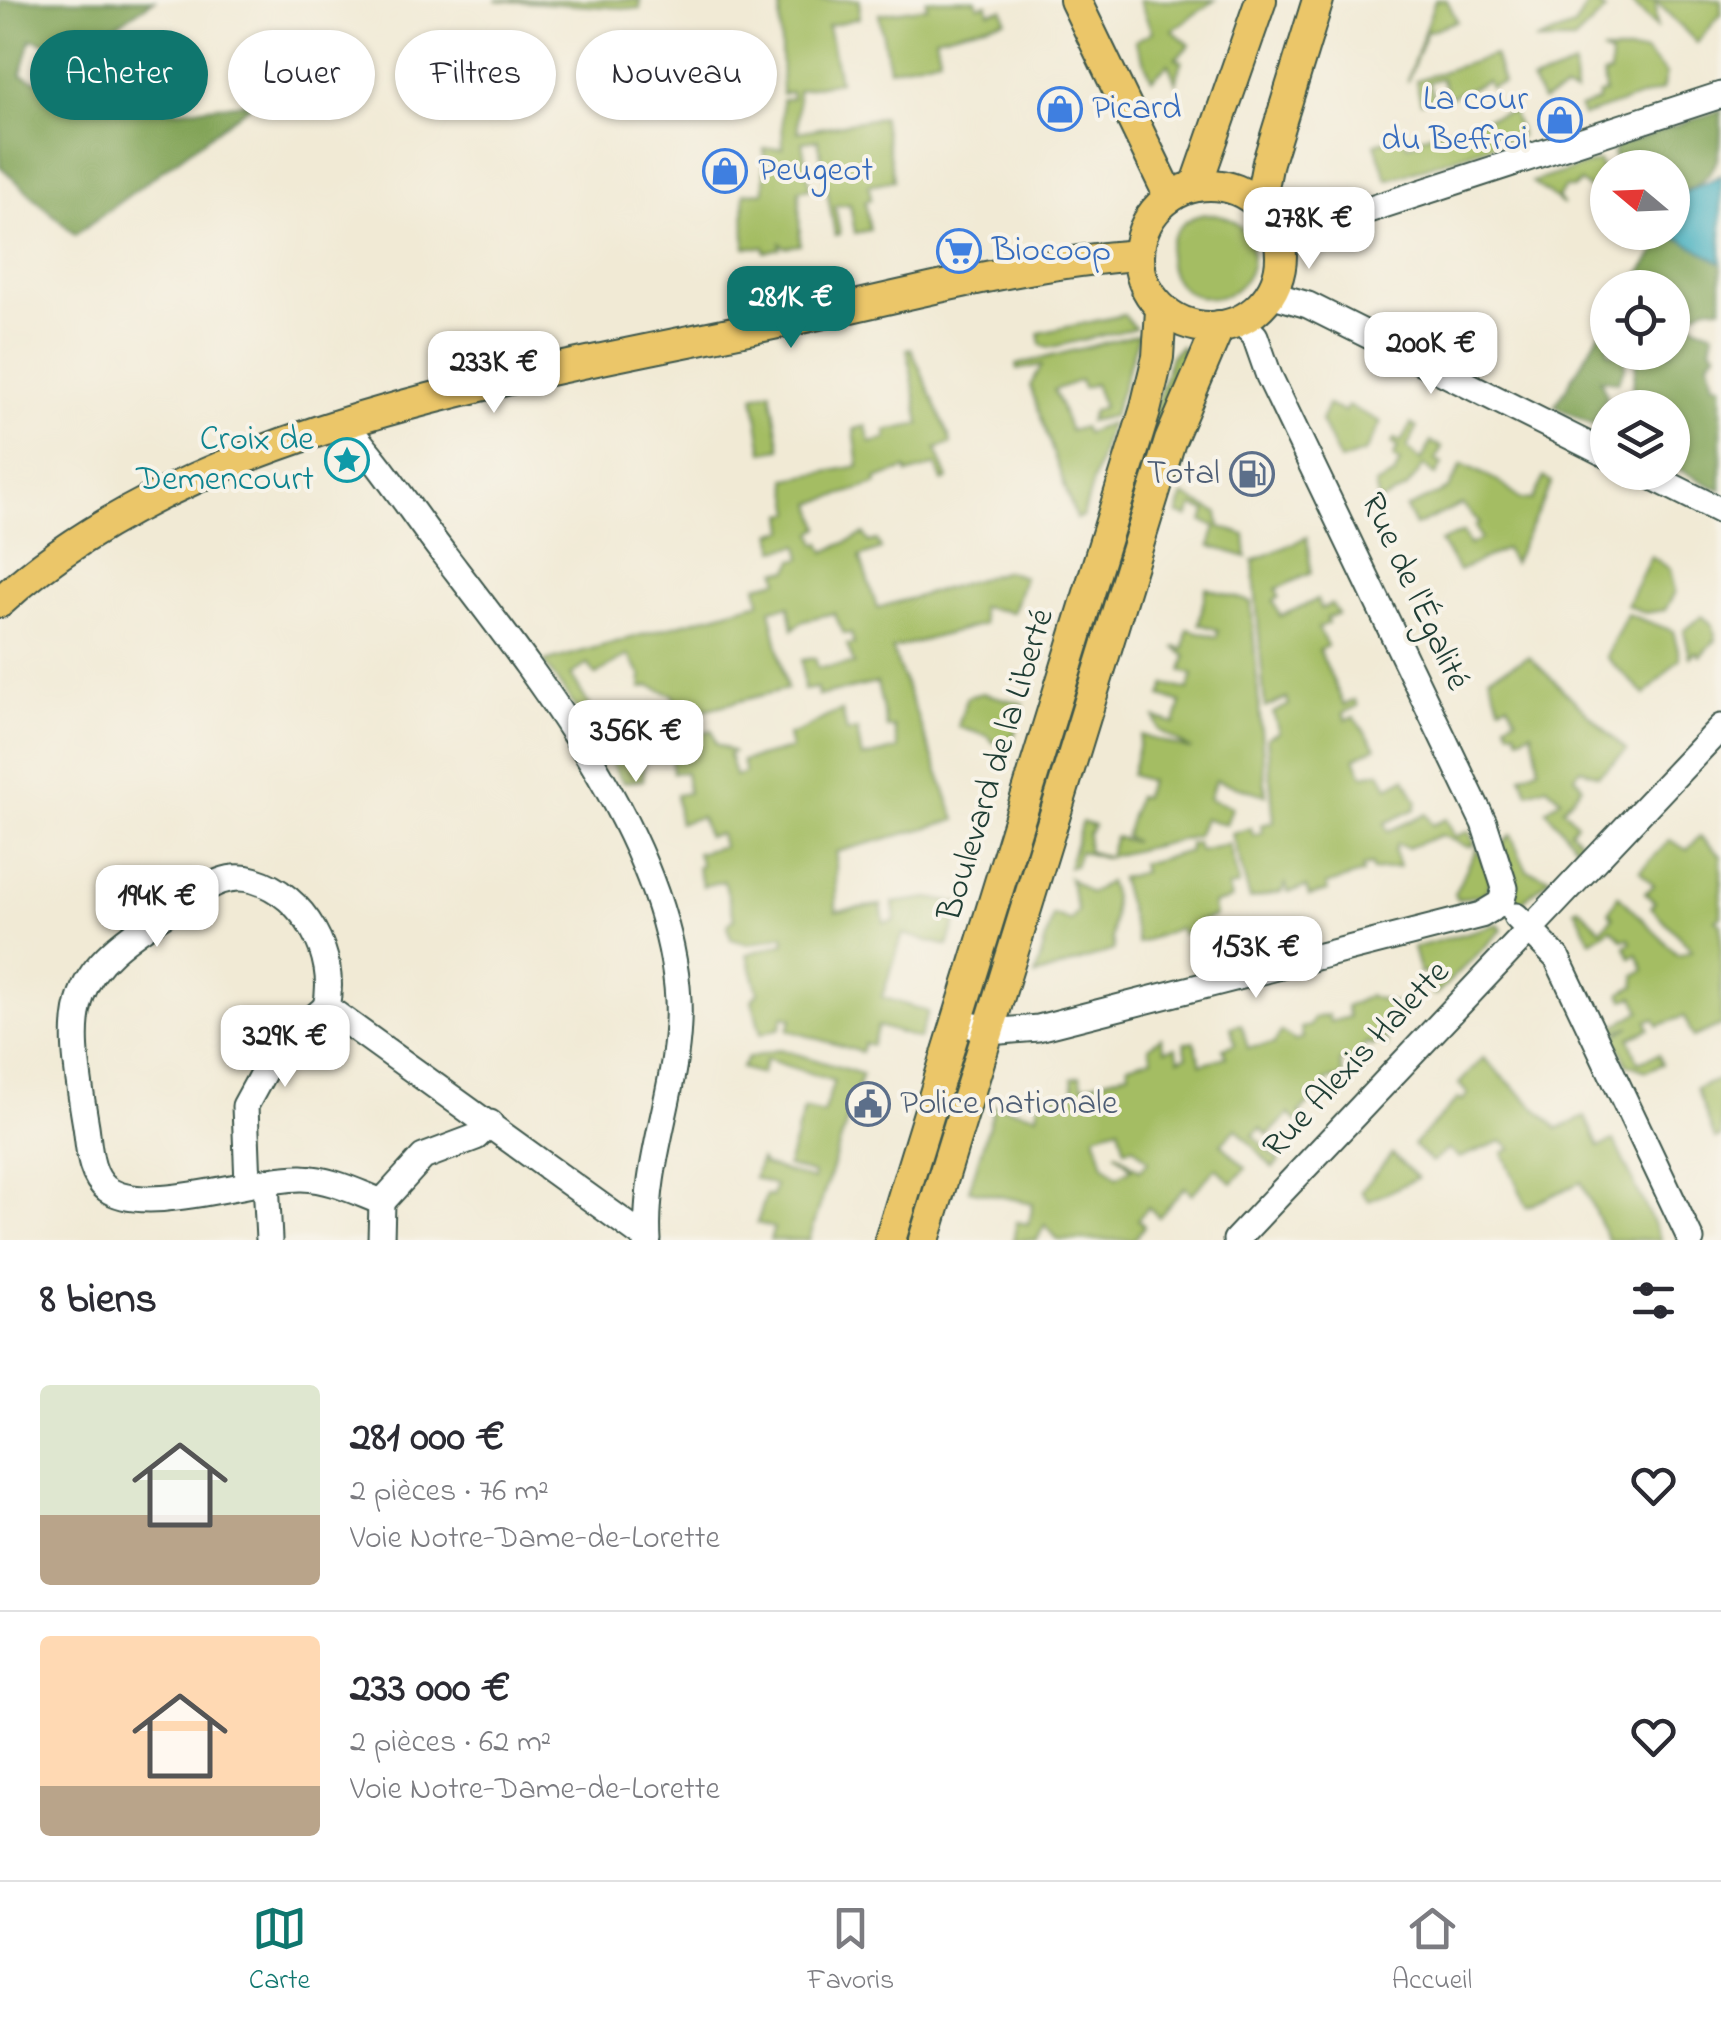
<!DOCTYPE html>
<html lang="fr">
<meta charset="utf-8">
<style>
:root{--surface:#fff;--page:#f2f2f3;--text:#2b2b33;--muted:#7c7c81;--line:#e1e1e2;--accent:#0f766e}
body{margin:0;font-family:"Indie Flower",sans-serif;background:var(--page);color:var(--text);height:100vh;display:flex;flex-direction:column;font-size:38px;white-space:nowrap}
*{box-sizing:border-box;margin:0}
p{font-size:32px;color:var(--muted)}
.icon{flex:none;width:55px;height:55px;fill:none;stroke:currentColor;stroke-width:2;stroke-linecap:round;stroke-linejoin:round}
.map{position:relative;height:1240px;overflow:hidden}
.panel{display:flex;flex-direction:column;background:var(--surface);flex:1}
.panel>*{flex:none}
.top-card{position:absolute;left:30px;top:30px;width:1000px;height:90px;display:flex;gap:20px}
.needle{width:65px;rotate:289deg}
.tools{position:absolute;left:1590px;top:150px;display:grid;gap:20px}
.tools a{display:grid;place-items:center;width:100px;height:100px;border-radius:50%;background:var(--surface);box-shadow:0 2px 8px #0004;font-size:50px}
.price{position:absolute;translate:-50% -85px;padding:0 22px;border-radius:20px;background:#fff;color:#222;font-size:32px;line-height:65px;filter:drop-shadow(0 2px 5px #0008)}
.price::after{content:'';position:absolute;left:50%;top:60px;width:30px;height:22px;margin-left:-15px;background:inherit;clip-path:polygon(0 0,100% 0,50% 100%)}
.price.current{background:var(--accent);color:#fff}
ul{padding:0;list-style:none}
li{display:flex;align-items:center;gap:30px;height:250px;padding:0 40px}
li+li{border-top:2px solid var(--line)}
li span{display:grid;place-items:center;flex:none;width:280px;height:200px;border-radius:10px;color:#555}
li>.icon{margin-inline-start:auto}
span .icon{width:120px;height:120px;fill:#fffc;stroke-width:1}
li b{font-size:42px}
h2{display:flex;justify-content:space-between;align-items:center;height:120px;padding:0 40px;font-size:42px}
.pill{padding:0 35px;border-radius:45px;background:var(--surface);box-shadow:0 2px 8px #0004;font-size:35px;line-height:90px}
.pill.current{background:var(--accent);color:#fff}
.tab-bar{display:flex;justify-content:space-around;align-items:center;height:140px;border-top:2px solid var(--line);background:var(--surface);font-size:28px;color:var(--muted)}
.tab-bar a{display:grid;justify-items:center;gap:5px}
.tab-bar .current{color:var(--accent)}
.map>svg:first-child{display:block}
</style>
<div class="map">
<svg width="1721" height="1240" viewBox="0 0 1721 1240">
<rect width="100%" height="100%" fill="#f7f3e8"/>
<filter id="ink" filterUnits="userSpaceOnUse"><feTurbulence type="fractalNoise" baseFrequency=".01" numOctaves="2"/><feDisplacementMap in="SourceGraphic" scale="20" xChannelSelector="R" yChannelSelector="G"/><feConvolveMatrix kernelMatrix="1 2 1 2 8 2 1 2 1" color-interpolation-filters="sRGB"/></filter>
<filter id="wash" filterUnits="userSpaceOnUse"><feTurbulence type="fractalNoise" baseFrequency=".0048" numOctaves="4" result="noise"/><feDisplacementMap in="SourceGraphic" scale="40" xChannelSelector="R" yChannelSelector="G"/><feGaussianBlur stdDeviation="2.25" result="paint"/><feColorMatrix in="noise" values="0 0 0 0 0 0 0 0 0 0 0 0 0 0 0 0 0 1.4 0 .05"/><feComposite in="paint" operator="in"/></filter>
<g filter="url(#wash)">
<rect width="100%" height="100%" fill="#f1ead5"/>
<g fill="#a4bd63" stroke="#627d4c" stroke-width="2.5" fill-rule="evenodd">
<polygon points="495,0 640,0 640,9"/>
<polygon points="780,0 860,0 859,18 828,26 839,81 798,90 798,132 882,117 894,180 869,185 871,199 865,201 870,230 855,233 850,204 835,206 840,234 835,235 818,140 802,142 810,188 799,190 800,245 785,247 780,243 780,248 765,252 764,247 745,247 744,193 764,192 764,149 783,148 782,100 792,98 791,92 782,94"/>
<polygon points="926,0 976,0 978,6 987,4 989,12 1003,9 1006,20 936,37 940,57 889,69 879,14 927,7"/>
<polygon points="1139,0 1215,0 1172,30 1190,45 1176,58 1182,61 1176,83 1168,64 1152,79 1135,41 1152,32"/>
<polygon points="1435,0 1447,0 1457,21 1426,32 1407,82"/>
<polygon points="1590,0 1605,11 1574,41 1535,41 1574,27"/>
<polygon points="1628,0 1721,0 1721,14 1697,43 1656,1 1657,27"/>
<polygon points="1602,52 1645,52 1666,74 1662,90 1583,116 1580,108 1597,102 1599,94 1605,93 1603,75 1610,74 1611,56"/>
<polygon points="1494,55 1503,83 1490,87 1487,81 1449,97 1441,78 1429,82 1434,98 1421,102 1416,80"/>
<polygon points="1574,66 1575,93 1565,90 1542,101 1532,82"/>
<polygon points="1512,111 1521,136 1387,180 1375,144 1403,134 1407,145 1420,141 1420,137"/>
<polygon points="1599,161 1604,176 1607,175 1607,205 1602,213 1598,210 1600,196 1580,182 1574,188 1564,188 1558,198 1564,205 1532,182"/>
<circle cx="1210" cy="256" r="42"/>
<polygon points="1124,315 1135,328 1048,348 1041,345 1039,333"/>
<polygon points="1139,334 1113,416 1089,421 1093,411 1103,407 1094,384 1083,388 1080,380 1054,390 1070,431 1083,427 1086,433 1110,424 1083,516 1076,519 1030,386 1042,365 1017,370 1016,365"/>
<polygon points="1181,346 1185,356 979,1014 974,1011 1171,356"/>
<path d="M911,348l38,88 2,8 -15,5 12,30 -6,2 -6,-16 -28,9 -2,-5 -30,10 1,5 -64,19 7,25 -7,5 4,11 4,-1 4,9 39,-18 5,8 8,-2 4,9 -21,8 17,51 129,-37 18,6 -11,35 -33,-5 3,17 -91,25 64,171 -120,32v59l45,-6 3,18 11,-2 -2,-18 36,-5 33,6 -14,42 -45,-12 -21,63 46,15 -9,27 -41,-13 -6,19 -8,-2 -3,9 -73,-22 4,-12 -9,-2 -3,12 -19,6 -9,-34 6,-8 -11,-38 38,-11 -1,-8 -35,9 -18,-5 -3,-14 6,-7 -10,-37 -21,5 -6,-19 4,-2 -4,-12 26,-7 -3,-12 -13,2 -6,-19 -22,6 -3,-28 12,-2 -3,-21 -12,1 -2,-15 -27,3 -1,19 -20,2 -12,-19 11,-11 90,-22 4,14 17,8 -4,2 6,22 10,-3 -3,-12 49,-12 -3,-14c24,-6 33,-19 54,-24l5,21 10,-2 5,28 36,-9 -4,-22 -7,1 -10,-45 -59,13 -1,-8 -13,2 -2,-30 13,-2 3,10 36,-4 -7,-19 7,-1 -3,-11 -7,1 -10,-21 -30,7 -11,9 -4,-23 -19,3 17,80 -191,48 -4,-5 28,-12 -4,-9 17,9 44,-9 -4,-16 -23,-9 -9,2 1,-12 -14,-21 -32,20 -8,-11 -17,11 18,30 -7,12 -38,-55 216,-60 -3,-17 22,-5 -2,-9 12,-1 5,-10 8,-2 -3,-13 -23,5 -3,-17 13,-3 -2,-16 9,-2 -6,-33 72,-13 -5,-37 12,-3 4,17 17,-4 -1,-8 34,-7 -13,-75z"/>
<polygon points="771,391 781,449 763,452 754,396"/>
<polygon points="1328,405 1344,412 1348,406 1381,422 1365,452 1340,461 1321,421"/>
<polygon points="1411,424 1417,428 1407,448 1421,461 1431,442 1442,447 1435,460 1442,464 1436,476 1424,465 1407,488 1379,502 1375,485 1394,476 1400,462 1393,458 1398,447 1392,444 1394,439 1401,442"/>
<polygon points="1462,464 1500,482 1519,499 1532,500 1544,477 1552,482 1513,563 1505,549 1459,571 1440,542 1463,532 1469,545 1481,539 1475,526 1480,523 1462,504 1415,526 1406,508 1449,489"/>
<polygon points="1183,495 1218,513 1220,527 1245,535 1247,557 1210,546 1216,526 1203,522 1206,511 1193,506 1188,517 1178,514"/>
<polygon points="1307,537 1311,573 1276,589 1279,597 1273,601 1280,616 1317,600 1321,609 1332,604 1338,614 1326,618 1328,623 1318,628 1327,646 1319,650 1344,705 1355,700 1358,706 1343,713 1346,720 1354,717 1376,747 1355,758 1363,775 1380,772 1388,787 1405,778 1417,802 1415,809 1385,823 1388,831 1426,814 1432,825 1446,819 1455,837 1469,831 1475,844 1468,847 1441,835 1407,848 1397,844 1394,851 1399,867 1373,871 1372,865 1362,867 1363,873 1326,885 1328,891 1309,896 1306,887 1288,892 1286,884 1281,892 1250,899 1232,834 1251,828 1253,836 1263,833 1261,825 1274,822 1267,738 1279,732 1273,713 1289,705 1287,698 1265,708 1253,561"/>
<polygon points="1651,556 1670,569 1675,592 1665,610 1645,613 1627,605"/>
<polygon points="1206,588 1251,602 1266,795 1215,780 1209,799 1232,807 1226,825 1204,818 1197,836 1103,858 1079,851 1074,866 1068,867 1082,822 1094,826 1088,834 1087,851 1108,857 1115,837 1134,842 1125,836 1137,796 1143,797 1149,781 1131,775 1141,735 1192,750 1159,730 1155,718 1175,724 1181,703 1161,696 1166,684 1188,690 1193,675 1182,671 1186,656 1174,647 1184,649 1187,629 1217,637 1218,630 1199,624"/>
<polygon points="1627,614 1673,631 1680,658 1645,695 1606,657"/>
<polygon points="1702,616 1713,625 1716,640 1700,656 1696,652 1690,657 1684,631"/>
<polygon points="1529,657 1627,751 1598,775 1581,769 1575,776 1582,786 1563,808 1577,823 1570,830 1581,842 1577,847 1546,810 1561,799 1547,786 1528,792 1521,776 1539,767 1532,731 1519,737 1515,729 1510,731 1506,722 1516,717 1508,703 1500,706 1489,676"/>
<polygon points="983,693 1024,704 1014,736 994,743 988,736 958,727 967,697"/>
<polygon points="1511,835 1527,870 1550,877 1521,903 1516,901 1516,877 1502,844"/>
<polygon points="1700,836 1721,856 1721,916 1716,920 1721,924 1721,1025 1693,1037 1684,1016 1658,1026 1655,1019 1647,1021 1649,1029 1629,1038 1638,1062 1659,1054 1662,1064 1646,1071 1627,1064 1614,1037 1631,1026 1612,1033 1610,1029 1641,1011 1634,997 1624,1000 1621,993 1636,986 1635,975 1644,970 1637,954 1630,957 1625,946 1631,943 1629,938 1623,940 1611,928 1591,941 1575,909 1578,907 1601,929 1613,917 1609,912 1618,895 1678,955 1692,950 1651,907 1655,902 1645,893 1653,885 1640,871 1670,840 1687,850"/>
<polygon points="1196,843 1199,851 1229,844 1239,885 1228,888 1231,899 1213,904 1215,916 1198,921 1200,929 1182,934 1179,928 1138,943 1120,878 1143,872 1141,864 1190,851 1189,844"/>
<polygon points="1477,848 1491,879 1485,893 1457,900 1454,894"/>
<path d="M1069,878l21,15 18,-11c13,29 -1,41 6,68l-79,26 18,-61 18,6 7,-10z"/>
<polygon points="1498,924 1502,930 1496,936 1434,996 1426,972 1420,974 1413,948"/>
<path d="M1369,996l34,10 -22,21 7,18 -3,2 -5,-9 -8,8 -5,-4 -6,8 6,17 -11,11 -5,-19 -11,2 3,15 -18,5 2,8 -18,5 2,7 -12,12 13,13 -5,5 -18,-17 -21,21 -7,-7 -8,7 26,26 -6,7 -37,-40 -15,16 25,24 -14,15 -16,-15 -24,26 -7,-7 -26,30 -11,-10 -10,12 6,7 -10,14h-76l-13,-16 -8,16h-24l4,-18 12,2 4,-21 -64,-13 26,-85 42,10 3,-18 34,-4 -2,-15 8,-2 3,10 46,-14 -1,-7 24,-7 -3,-11 12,-10 4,13 11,-3 3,12 8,-3 -3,-13 10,-2 7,23 25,-7 -3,-9 12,-4 -4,-17 10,-3 7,24 26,-4 7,-12 14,9 8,-3 -2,-10 9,-2 4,-8 14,-3 2,7 19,-5 -3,-10zM1119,1127l6,22 8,-3 16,15 -9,9 -25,-18 17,16 -15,9 -13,-13 -9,-30z"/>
<polygon points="780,1049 862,1074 809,1240 770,1240 774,1228 757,1223 766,1195 772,1197 775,1185 754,1178 760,1160 764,1165 813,1180 814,1174 787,1166 804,1109 823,1114 834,1081 766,1059 761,1074 741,1068 748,1058"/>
<polygon points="1483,1058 1558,1129 1585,1117 1599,1147 1614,1141 1661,1240 1608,1240 1581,1182 1527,1207 1503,1153 1511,1149 1502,1141 1459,1158 1448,1149 1432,1162 1413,1145 1458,1099 1462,1101 1468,1094 1459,1084"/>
<polygon points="1721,1079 1721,1137 1715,1139 1696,1088"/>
<polygon points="1392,1154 1418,1178 1369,1201 1361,1191"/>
</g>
<g fill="#83a459" stroke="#517046" stroke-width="2.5">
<polygon points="0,0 154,0 76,52 31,39 21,75 102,104 180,110 255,102 75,235 0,166"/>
<path d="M1721,110c0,53 0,63 -48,88l-1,-30 -55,-1 -4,-13 3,-8z"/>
<polygon points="1660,234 1683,240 1721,263 1721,308 1707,306 1694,313 1686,305 1673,303 1672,288 1630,288 1665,238"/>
<polygon points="1673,313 1683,314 1697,326 1714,332 1711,347 1716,352 1709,361 1714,383 1721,384 1721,491 1673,466 1672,408 1624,407 1632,393 1636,362 1647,354 1672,352"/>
<polygon points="1607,321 1608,352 1624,355 1625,366 1618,382 1600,379 1607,396 1593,425 1555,406"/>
</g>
<polygon fill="#40adbe" stroke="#307579" stroke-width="2.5" points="1721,175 1721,263 1683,240 1658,233 1672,232 1673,198"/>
</g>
<g filter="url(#ink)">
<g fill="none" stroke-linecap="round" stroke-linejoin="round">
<g stroke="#3e574c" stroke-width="29">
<g id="minor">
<polyline points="1279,239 1721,95"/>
<polyline points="1270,294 1308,305 1608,455"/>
<polyline points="1239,320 1255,336 1269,376 1484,823 1505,888 1501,903"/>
<path d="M345,425c37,40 67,88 101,132 92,120 224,286 232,443 4,81 -35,159 -30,240"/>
<polyline points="1643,472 1721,511"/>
<polyline points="1516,916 1557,958 1691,1240"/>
<polyline points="970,1025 1001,1031 1038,1028 1481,915 1501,903"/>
<path d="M490,1123l-14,14 -53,20 -41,45c-26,-10 -51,-23 -80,-24 -48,-1 -156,39 -195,11 -18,-14 -18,-43 -21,-63 -21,-125 -21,-152 91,-220 24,-14 47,-35 76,-26 52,15 85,76 73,127l321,232"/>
<polyline points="266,1181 269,1240"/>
<polyline points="248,1184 245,1106 275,1051 326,1007"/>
<polyline points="381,1240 382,1202"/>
<polyline points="1236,1240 1721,727"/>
</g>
</g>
<g stroke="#3e574c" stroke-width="34">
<g id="major">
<polyline points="1075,0 1170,197"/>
<circle cx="1210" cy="256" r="71"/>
<polyline points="1196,186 1261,0"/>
<polyline points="1260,203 1268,162 1318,0"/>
<path d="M0,602c191,-177 532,-227 782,-280 117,-24 237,-59 357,-67"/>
<polyline points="890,1240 1145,411 1158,357 1161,310"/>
<polyline points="924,1240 1170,441 1219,326"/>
</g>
</g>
<use href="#minor" stroke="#fff" stroke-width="25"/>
<use href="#major" stroke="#ebc669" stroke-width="30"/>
</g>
</g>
<defs>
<g id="shop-ring" transform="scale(2.25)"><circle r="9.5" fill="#f7f3e8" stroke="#3f7fe0" stroke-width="1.5"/><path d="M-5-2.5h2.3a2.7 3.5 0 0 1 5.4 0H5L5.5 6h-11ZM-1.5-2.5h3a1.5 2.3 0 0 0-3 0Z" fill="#3f7fe0"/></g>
<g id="supermarket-ring" transform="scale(2.25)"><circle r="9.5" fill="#f7f3e8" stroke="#3f7fe0" stroke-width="1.5"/><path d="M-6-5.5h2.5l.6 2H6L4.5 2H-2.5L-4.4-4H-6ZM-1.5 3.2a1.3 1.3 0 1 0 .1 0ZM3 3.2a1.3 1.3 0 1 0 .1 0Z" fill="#3f7fe0"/></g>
<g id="sight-ring" transform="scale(2.25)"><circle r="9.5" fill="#f7f3e8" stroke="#0f9aa8" stroke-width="1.5"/><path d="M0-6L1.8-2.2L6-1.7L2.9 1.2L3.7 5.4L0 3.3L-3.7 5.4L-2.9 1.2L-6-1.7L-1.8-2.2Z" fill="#0f9aa8"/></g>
<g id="fuel-ring" transform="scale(2.25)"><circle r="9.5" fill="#f7f3e8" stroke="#5c6f8a" stroke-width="1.5"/><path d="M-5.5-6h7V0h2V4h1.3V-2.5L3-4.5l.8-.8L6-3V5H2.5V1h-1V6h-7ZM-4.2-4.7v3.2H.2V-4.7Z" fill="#5c6f8a"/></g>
<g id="civic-ring" transform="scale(2.25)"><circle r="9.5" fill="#f7f3e8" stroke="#5c6f8a" stroke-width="1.5"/><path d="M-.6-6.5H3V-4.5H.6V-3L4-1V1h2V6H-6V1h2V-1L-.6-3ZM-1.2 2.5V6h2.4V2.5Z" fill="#5c6f8a"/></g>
</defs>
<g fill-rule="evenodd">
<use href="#shop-ring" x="1060" y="109"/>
<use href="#shop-ring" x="1560" y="120"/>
<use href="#shop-ring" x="725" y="171"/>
<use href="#supermarket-ring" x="959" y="251"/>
<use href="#sight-ring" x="347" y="460"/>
<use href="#fuel-ring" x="1252" y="474"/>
<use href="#civic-ring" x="868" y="1104"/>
</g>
<g text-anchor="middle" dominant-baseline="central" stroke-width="8" stroke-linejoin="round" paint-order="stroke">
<g font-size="35" fill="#366cbe" stroke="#f7f3e8" text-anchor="start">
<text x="1528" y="100" text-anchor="end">La cour<tspan x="1528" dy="40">du Beffroi</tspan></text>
<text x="1092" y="109">Picard</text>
<text x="758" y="171">Peugeot</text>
<text x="992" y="251">Biocoop</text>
</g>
<g font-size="35" fill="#0d838f" stroke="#f7f3e8" text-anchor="end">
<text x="314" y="440">Croix de<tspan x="314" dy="40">Demencourt</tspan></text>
</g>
<g font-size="35" fill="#4e5e75" stroke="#f7f3e8" text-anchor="end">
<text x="1220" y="474">Total</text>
<text x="900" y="1104" text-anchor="start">Police nationale</text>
</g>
<g font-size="35" fill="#1f3d34" stroke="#f7f3e8">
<text transform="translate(1414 592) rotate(65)">Rue de l'Égalité</text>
<text transform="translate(997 765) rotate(-73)">Boulevard de la Liberté</text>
<text transform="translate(1357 1060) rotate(-47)">Rue Alexis Halette</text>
</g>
</g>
</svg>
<div class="tools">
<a><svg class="needle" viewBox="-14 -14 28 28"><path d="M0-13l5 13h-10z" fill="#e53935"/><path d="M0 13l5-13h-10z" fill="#7c7c81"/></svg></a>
<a><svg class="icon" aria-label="locate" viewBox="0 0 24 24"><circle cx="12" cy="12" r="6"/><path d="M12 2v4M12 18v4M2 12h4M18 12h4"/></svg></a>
<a><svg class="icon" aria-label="layers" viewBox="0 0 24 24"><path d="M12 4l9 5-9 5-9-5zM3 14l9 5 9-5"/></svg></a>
</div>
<b class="price" style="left:1309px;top:272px">278K €</b>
<b class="price current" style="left:791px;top:351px">281K €</b>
<b class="price" style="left:1431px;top:397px">200K €</b>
<b class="price" style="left:494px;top:416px">233K €</b>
<b class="price" style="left:636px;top:785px">356K €</b>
<b class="price" style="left:157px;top:950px">194K €</b>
<b class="price" style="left:1256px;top:1001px">153K €</b>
<b class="price" style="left:285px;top:1090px">329K €</b>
<div class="top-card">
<a class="pill current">Acheter</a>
<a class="pill">Louer</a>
<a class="pill">Filtres</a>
<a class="pill">Nouveau</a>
</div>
</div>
<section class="panel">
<h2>8 biens<svg class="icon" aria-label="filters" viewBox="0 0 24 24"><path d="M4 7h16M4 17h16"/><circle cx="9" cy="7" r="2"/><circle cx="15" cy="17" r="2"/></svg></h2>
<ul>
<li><span style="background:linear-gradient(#dfe7d0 65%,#b9a48a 0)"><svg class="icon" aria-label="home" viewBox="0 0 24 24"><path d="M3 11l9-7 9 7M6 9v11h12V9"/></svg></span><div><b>281 000 €</b><p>2 pièces · 76 m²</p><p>Voie Notre-Dame-de-Lorette</p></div><svg class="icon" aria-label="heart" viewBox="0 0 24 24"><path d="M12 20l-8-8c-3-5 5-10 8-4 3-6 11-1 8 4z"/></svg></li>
<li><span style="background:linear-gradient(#ffd9b3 75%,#b9a48a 0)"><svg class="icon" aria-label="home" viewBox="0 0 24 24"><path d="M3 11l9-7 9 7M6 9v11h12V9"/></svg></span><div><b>233 000 €</b><p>2 pièces · 62 m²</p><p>Voie Notre-Dame-de-Lorette</p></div><svg class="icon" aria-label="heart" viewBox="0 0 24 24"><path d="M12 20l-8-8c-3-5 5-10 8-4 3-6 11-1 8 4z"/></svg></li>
</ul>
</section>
<nav class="tab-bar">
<a class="current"><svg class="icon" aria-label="map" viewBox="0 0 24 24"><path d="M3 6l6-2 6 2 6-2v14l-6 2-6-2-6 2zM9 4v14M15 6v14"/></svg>Carte</a>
<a><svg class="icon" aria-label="saved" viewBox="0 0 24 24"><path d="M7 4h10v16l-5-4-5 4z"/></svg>Favoris</a>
<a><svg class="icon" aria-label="home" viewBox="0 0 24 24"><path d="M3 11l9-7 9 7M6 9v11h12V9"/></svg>Accueil</a>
</nav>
